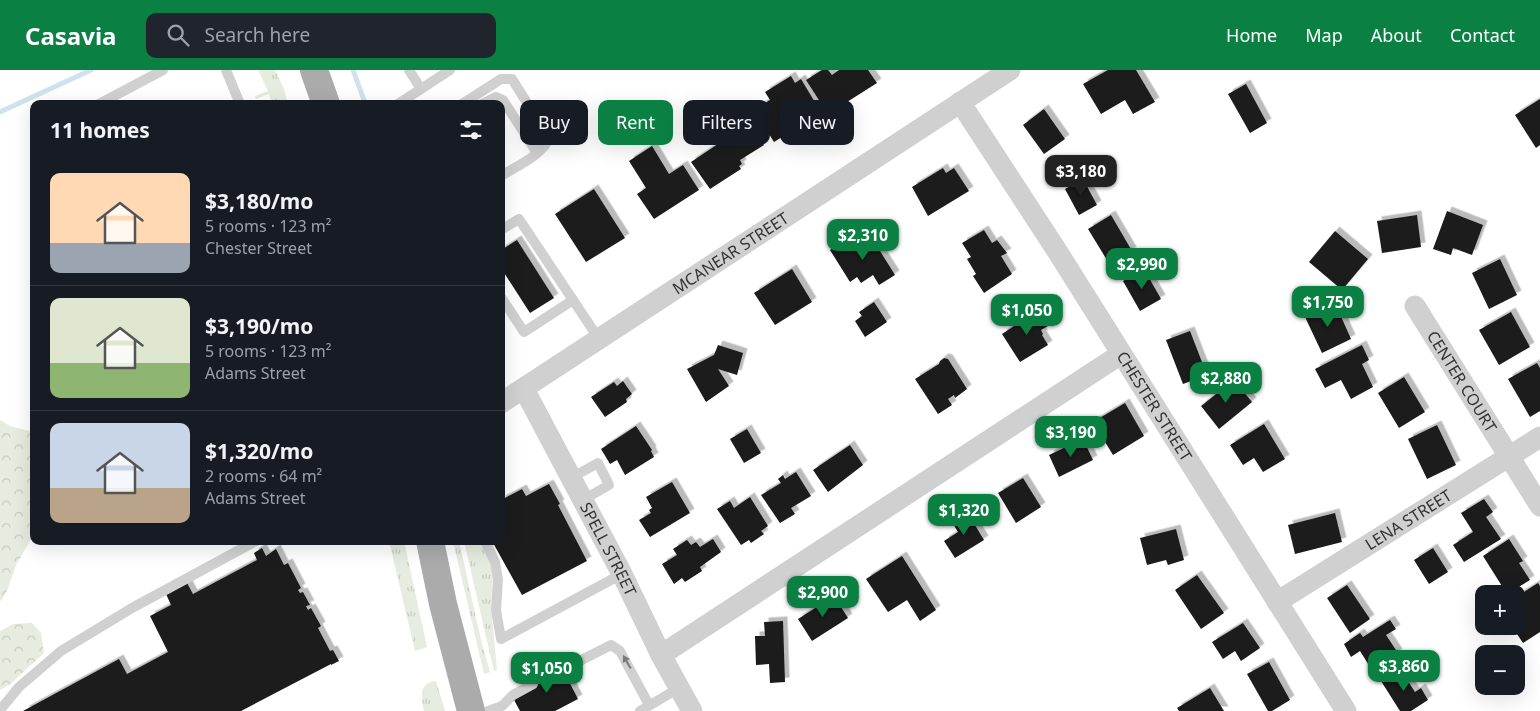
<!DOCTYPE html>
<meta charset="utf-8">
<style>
:root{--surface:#171b24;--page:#20242c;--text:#f1f3f6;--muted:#9ea1a6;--line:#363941;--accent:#0b8043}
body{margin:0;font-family:"Noto Sans",sans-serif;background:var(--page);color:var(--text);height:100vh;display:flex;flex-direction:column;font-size:19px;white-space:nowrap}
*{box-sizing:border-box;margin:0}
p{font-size:16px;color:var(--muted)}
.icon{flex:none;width:28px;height:28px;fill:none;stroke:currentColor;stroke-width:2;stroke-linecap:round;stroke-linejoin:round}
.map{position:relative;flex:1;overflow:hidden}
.details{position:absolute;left:30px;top:30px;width:475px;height:445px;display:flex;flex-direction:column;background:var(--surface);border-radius:10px;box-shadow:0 5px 20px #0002}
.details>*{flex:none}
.top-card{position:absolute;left:520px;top:30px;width:475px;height:45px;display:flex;gap:10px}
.controls{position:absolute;left:1475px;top:515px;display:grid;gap:10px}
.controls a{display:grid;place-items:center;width:50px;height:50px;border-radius:10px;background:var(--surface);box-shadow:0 5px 20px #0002;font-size:25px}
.price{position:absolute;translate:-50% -42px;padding:0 11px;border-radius:10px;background:var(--accent);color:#fff;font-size:16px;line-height:32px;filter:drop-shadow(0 1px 2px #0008)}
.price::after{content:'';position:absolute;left:50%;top:30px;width:15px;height:11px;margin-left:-8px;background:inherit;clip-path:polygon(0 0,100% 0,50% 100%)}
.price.active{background:#222;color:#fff}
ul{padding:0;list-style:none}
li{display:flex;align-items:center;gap:15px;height:125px;padding:0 20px}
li+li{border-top:1px solid var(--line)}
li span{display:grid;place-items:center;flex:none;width:140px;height:100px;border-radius:10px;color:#555}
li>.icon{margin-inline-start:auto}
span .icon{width:60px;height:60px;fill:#fffc;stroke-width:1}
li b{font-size:21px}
h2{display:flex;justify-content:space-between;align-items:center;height:60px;padding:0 20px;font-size:21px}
.pill{padding:0 18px;border-radius:10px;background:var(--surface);box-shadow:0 5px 20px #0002;font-size:18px;line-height:45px}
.pill.active{background:var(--accent);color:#fff}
header{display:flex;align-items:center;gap:30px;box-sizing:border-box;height:70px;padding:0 25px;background:var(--accent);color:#fff}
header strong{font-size:24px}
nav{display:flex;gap:28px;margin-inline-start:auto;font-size:18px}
.search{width:350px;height:45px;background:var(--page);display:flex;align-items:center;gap:12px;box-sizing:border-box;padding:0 18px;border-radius:10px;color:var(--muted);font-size:19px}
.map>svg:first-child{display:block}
</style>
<header>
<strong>Casavia</strong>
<div class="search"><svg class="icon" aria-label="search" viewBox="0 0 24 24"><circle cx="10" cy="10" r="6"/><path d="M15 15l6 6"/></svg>Search here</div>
<nav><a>Home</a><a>Map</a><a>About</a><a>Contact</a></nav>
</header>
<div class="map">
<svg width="1540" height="641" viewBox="0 0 1540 641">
<defs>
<pattern id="grass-tufts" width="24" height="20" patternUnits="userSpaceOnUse" patternTransform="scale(1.25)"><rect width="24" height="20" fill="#e6ecdf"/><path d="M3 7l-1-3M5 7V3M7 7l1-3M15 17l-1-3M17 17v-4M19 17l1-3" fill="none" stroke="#c6cbc0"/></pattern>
<pattern id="forest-crowns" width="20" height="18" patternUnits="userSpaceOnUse" patternTransform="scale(1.25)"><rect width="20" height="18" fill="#e6ecdf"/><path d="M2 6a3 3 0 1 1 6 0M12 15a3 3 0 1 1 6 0" fill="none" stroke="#c6cbc0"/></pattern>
<filter id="shadow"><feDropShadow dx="4.5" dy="-4.5" stdDeviation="0" flood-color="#0004"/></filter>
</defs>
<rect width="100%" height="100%" fill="#fff"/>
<g fill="url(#grass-tufts)">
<polygon points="258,0 275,0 284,19 288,34 272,34 269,24 256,29 255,26 268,21"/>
<polygon points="389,471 404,471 427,577 415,581"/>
<polygon points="453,471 459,471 481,570 490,602 484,604"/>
<polygon points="464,471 480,471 491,493 493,501 491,536 497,600 494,601"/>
<path d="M436,611l9,30h-21c-3,-13 -6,-28 12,-30z"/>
</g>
<g fill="url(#forest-crowns)">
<polygon points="0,350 10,356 34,362 34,464 16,495 7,521 0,532"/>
<polygon points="32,553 41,563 44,583 9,615 0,620 0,561 13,554"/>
</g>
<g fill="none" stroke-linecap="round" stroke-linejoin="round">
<g stroke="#cfe2ee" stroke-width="5">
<polyline points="353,0 365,33"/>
<polyline points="0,42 91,0"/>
</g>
</g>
<g fill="#1a1a1a" filter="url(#shadow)">
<polygon points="822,0 828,0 832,5 839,0 868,0 877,13 828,44 806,10"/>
<polygon points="1108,0 1136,0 1155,32 1133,44 1125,30 1101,44 1083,14"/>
<polygon points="791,6 795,13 801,9 816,34 785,53 790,62 774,72 754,40 770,30 765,22"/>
<polygon points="1246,14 1267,53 1250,63 1228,24"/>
<polygon points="1540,29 1540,75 1536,78 1515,45"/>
<polygon points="1044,39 1065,69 1044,84 1023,55"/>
<polygon points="742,41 764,75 740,90 742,94 739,96 741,99 710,119 691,92 724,70 716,58"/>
<polygon points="652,76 669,104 683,95 699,120 654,149 637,124 646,118 629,91"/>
<polygon points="943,98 946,103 954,98 969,121 928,146 912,117"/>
<polygon points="1083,109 1097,135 1079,145 1065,119"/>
<polygon points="594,119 625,168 586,192 555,144"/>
<polygon points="1447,141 1483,155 1472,185 1453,178 1451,185 1433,179"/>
<polygon points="1111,145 1132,181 1110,195 1088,159"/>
<polygon points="1417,145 1421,177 1382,183 1377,151"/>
<polygon points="984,160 992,173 997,170 1007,183 1001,186 1012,204 984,223 973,206 976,204 967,189 971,187 962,173"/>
<polygon points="1335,161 1368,189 1342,220 1309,192"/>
<polygon points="870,165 895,205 879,215 873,205 861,213 857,207 850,212 830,180 845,170 851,180 853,179 850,175 862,167 863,169"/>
<polygon points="517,170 554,228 530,243 501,198 501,180"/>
<polygon points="1500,189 1517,225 1489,239 1472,203"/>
<polygon points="792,199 812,232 775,255 754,223"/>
<polygon points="1144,199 1161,229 1140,241 1123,211"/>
<polygon points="874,232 887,252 865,267 855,251 862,246 859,242"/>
<polygon points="1335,233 1351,269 1322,283 1305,247"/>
<polygon points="1039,240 1048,256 1041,260 1043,264 1042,265 1048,275 1020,292 1002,264"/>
<polygon points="1511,242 1530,277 1499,295 1479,260"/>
<polygon points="1190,261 1207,305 1183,314 1166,270"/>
<polygon points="718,275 743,283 737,305 718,299 729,316 706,332 687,299 714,285"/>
<polygon points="1362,275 1369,290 1362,294 1373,317 1351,329 1341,310 1325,318 1315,299"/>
<polygon points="944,288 948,289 967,319 955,328 954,325 948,329 952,335 938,344 915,309 939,294 940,291"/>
<polygon points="1537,293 1540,298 1540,341 1530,347 1508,309"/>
<polygon points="1404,307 1425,342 1399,358 1378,323"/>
<polygon points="1234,310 1252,332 1219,359 1201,336"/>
<polygon points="623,311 632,324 626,329 627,332 605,347 591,327 614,312 617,316"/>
<polygon points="1125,333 1144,366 1113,385 1093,352"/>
<polygon points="1264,354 1285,389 1263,402 1254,388 1243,395 1230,375"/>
<polygon points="1437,355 1456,395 1427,409 1408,369"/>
<polygon points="636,356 652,380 651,381 654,387 625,405 617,390 610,394 601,379"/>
<polygon points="747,359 761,383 744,393 730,369"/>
<polygon points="1083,369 1093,390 1059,407 1049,385"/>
<polygon points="850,375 863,395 828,422 813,400"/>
<polygon points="796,402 811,426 791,438 795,444 780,453 761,425 781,413 778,409 783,405 785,409"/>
<polygon points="1023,408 1041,437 1016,453 998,423"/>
<polygon points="672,412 690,443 650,467 639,450 651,443 649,440 652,438 646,427"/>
<polygon points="549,414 560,434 558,435 587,491 522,525 492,471 501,471 501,440 504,438 501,430 522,419 526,426"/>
<polygon points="750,427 768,456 761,461 764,464 751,473 749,470 741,475 717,439 730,431 734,438"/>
<polygon points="1484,429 1493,442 1486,447 1501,469 1464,492 1453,475 1473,462 1461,443"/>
<polygon points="967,442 984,470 955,488 944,471 958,462 952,452"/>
<polygon points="1335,443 1342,472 1295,484 1288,455"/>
<polygon points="1176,459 1184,490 1168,495 1166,490 1147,495 1140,468"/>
<polygon points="713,469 721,482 700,497 702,501 685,512 682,508 674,514 662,494 677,485 673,479 687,470 691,475 696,472 700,477"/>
<polygon points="1509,469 1523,491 1519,493 1530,510 1507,524 1483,486"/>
<polygon points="262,478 266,486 276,479 284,495 288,493 301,518 298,520 300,523 303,522 310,535 306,536 308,540 311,538 321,556 318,558 330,581 333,580 339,591 331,595 331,594 241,641 23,641 119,589 127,604 168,582 150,546 171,535 166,524 187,513 193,524 257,490 254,483"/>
<polygon points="1433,478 1448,502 1429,514 1414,490"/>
<polygon points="902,486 936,540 920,551 907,530 888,542 866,509"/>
<polygon points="1197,505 1224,543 1201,559 1175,520"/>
<polygon points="1538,513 1540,516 1540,562 1523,573 1515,561 1525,555 1516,542 1516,527"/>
<polygon points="1347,515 1370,549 1350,563 1327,528"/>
<polygon points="834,526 848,548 812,571 798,549"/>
<polygon points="1390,550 1396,559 1386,565 1398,583 1372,600 1360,581 1351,587 1344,574 1360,563 1363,567"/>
<polygon points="783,551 785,612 770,613 769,594 756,595 755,566 765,566 764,552"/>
<polygon points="1243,553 1260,578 1241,591 1235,581 1223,589 1212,572"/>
<polygon points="1269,592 1290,630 1272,641 1268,641 1247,604"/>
<polygon points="546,598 552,609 564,602 578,629 555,641 520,641 513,628 535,617 530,607"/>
<polygon points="1400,599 1415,622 1421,618 1428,630 1411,641 1400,641 1381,611"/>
<polygon points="1210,618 1224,641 1179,641 1177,638"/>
</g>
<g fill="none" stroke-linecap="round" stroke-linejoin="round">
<g stroke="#d0d0d0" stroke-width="10">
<polyline points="226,0 240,34"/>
<polyline points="409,0 421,19"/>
<polyline points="99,34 163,0"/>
<polyline points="398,34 450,0"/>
<path d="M462,34l39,-25h11l37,59c-5,16 -34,29 -48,38"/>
<polyline points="482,34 496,27 503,30 537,83"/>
<polyline points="501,160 519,149 573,230 524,262 501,227"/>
<polyline points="573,230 599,269"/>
<polyline points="571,408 598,393 609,415 583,430"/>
<polyline points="485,471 495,492 498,509 496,540 501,569 622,504"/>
<polyline points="550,606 611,575 620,581 649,635"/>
<polyline points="0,640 19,617 61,581 132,538 256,471"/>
<polyline points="488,641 502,636 513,625 533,614"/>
<polyline points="640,641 679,618"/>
</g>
<g stroke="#d0d0d0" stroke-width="21">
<path id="s1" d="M960,32l99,152 287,457"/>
<path id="s2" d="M1415,236l125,200"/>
<path id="s3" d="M524,319l98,185 39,81 31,56"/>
<path id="s4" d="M501,333l509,-333"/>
<path id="s5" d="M1277,532l263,-165"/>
<polyline points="661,585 1121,284"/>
</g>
<g stroke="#ababab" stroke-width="28">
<polyline points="314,0 326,34"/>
<polyline points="430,471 443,534 471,641"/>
</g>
</g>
<defs><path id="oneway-solid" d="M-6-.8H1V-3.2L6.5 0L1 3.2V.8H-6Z" transform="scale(1.25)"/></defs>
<use fill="#7a7a7a" href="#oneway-solid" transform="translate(627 592) rotate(-120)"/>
<g text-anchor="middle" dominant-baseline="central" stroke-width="5" stroke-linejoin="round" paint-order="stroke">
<g font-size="16" fill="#333" stroke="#fff">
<text stroke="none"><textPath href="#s4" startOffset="274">MCANEAR STREET</textPath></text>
<text stroke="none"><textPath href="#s2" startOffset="89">CENTER COURT</textPath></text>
<text stroke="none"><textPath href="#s1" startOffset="361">CHESTER STREET</textPath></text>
<text stroke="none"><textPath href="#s5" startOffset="155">LENA STREET</textPath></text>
<text stroke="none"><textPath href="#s3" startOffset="181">SPELL STREET</textPath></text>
</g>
</g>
</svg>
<div class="controls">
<a>+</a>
<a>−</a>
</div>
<b class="price active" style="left:1081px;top:127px">$3,180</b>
<b class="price" style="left:863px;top:191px">$2,310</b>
<b class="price" style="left:1142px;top:220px">$2,990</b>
<b class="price" style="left:1328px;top:258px">$1,750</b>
<b class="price" style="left:1027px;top:266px">$1,050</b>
<b class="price" style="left:1226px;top:334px">$2,880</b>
<b class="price" style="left:1071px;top:388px">$3,190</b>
<b class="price" style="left:964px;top:466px">$1,320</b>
<b class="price" style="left:823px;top:548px">$2,900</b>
<b class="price" style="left:1404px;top:622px">$3,860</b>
<b class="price" style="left:547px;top:624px">$1,050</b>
<div class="top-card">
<a class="pill">Buy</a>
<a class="pill active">Rent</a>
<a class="pill">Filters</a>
<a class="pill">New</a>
</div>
<section class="details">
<h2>11 homes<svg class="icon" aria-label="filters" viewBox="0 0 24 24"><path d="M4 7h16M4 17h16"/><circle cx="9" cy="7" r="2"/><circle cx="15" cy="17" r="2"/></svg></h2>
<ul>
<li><span style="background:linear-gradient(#ffd9b3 70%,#9aa5b1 0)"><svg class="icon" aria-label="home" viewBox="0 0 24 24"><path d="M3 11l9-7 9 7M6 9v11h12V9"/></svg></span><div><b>$3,180/mo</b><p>5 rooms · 123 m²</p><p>Chester Street</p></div></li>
<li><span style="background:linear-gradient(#dfe7d0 65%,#8fb573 0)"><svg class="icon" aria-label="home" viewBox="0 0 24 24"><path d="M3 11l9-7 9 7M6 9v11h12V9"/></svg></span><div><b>$3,190/mo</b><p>5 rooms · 123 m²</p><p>Adams Street</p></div></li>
<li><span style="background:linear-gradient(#c9d6e8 65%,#b9a48a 0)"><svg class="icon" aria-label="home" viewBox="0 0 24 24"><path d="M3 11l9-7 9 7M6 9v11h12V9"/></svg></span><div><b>$1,320/mo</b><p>2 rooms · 64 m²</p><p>Adams Street</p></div></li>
</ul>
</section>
</div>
